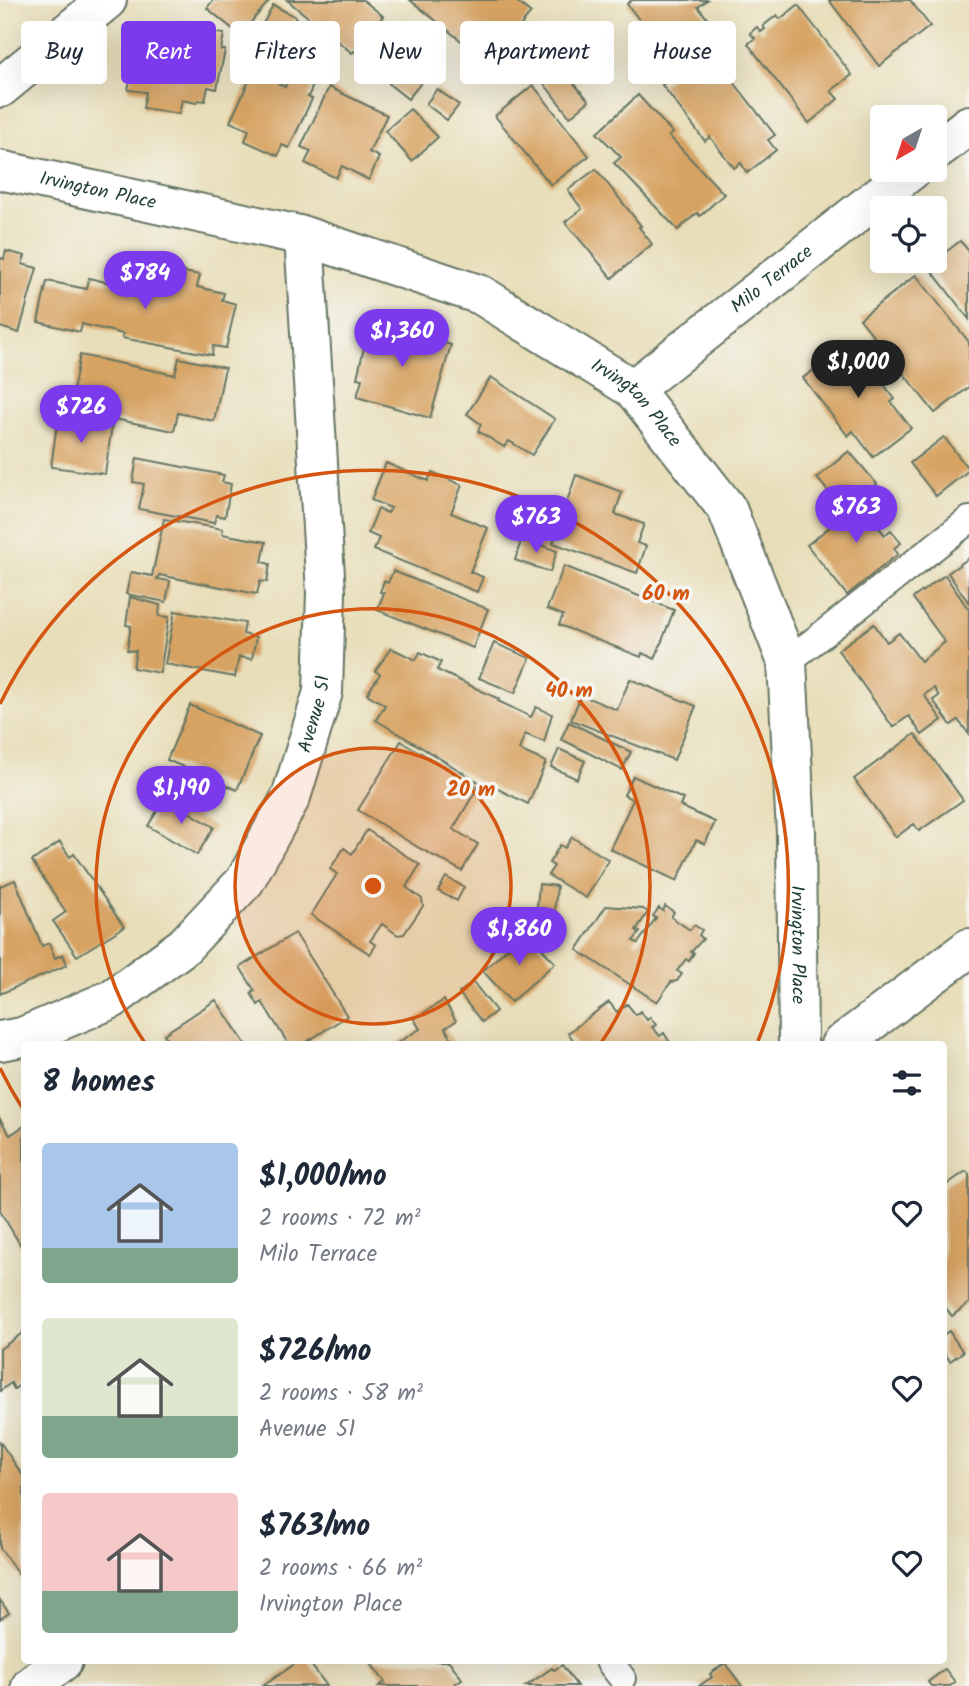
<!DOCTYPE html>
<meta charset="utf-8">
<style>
:root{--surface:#fff;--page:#f6f6f7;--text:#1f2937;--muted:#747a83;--accent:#7c3aed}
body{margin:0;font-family:Kalam,sans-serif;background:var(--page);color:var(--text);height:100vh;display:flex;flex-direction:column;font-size:26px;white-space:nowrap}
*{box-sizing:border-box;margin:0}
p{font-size:23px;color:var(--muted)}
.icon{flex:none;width:38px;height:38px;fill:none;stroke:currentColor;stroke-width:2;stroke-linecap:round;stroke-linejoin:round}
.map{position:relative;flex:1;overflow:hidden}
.sheet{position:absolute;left:21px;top:1041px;width:926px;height:623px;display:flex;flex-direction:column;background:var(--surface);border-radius:7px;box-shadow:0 7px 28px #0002}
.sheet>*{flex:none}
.hud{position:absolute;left:21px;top:21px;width:928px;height:63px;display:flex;gap:14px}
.needle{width:46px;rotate:219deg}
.controls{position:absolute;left:870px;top:105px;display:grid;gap:14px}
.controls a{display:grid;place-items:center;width:77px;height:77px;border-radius:7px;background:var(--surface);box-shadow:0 7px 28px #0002;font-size:35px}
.price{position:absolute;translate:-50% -60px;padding:0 16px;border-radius:24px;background:var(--accent);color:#fff;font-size:23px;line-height:46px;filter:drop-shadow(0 2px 4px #0008)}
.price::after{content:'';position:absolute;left:50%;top:42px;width:21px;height:16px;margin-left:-10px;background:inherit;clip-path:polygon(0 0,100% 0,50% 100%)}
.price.current{background:#222;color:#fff}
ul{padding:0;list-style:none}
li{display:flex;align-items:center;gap:21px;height:175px;padding:0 21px}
li span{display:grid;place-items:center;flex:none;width:196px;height:140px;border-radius:7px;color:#555}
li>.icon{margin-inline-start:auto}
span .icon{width:84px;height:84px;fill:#fffc;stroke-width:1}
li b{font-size:30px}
h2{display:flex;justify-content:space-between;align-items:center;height:84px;padding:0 21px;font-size:30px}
.chip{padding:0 24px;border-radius:7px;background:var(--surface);box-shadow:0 7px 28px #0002;font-size:24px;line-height:63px}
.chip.current{background:var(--accent);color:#fff}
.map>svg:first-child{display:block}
</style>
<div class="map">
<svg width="969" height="1686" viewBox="0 0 969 1686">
<rect width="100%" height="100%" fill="#f6f6f2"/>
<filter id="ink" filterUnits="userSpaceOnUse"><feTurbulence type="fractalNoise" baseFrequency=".0143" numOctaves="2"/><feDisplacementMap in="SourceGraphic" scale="14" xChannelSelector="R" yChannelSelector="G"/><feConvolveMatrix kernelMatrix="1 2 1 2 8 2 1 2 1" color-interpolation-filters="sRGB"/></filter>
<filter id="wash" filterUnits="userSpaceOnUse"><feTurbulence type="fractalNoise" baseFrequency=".00686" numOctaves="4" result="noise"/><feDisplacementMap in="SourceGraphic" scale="28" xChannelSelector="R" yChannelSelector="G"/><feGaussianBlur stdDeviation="1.57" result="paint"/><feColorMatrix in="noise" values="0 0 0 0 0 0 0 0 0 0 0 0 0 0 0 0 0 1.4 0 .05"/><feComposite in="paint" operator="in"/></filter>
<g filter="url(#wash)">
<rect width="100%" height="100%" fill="#e8deb9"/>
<g id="blocks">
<g fill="#d7a362">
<polygon points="213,0 270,0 240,35 207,8"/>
<polygon points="287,0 363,0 383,16 381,18 388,24 384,28 415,52 406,63 425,78 408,99 389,84 395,77 365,52 361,57 354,51 352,53"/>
<polygon points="410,0 515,0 531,13 489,63"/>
<polygon points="632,0 707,0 698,7 711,23 668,57 627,4"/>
<polygon points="829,0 910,0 930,26 879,66"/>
<polygon points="273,5 296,17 280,51 255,39"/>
<polygon points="798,5 852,75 831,91 838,99 809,123 748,44 755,38 750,33 757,27 761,32 765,29 763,26 777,15 780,19"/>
<polygon points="188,28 224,34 221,50 225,50 217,89 208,87 205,101 198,100 197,103 182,100 179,114 143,108 146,92 128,90 140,33 186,42"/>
<polygon points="708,49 775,135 768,140 776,150 747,173 741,163 734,168 710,137 705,141 662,85"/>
<polygon points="267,52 279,56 280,53 287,56 286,60 292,62 286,74 283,72 278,83 285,87 294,66 296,67 297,64 305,67 304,70 317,76 308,97 312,99 289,148 282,145 278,156 245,141 249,130 230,122 253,72 255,73"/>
<polygon points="560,67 589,101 570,117 542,81"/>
<polygon points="533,85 589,156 551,185 495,116"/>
<polygon points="329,87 387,115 369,152 379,157 369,180 342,166 336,178 305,163 311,151 301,147"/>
<polygon points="437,89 459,105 447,120 426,104"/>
<polygon points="638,95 673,133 669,136 724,194 700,216 697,213 678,230 614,163 621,157 597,133"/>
<polygon points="410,109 438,137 412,161 385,131"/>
<polygon points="596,169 641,226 639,227 652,244 612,278 565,222 582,209 568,190"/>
<polygon points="960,241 969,251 969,319 928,266"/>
<polygon points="6,251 25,256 22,264 37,268 19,333 0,327 0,258 4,259"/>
<polygon points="173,270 200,275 197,287 224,293 222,300 236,304 226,348 213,346 212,355 122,338 123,334 82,324 80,332 38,322 47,281 87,289 89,278 130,288 133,275 170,283"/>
<polygon points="916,275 969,342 969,387 935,413 860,319"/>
<polygon points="370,321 451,345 430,418 357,397 362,379 357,378"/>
<polygon points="852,344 895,399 891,402 911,428 873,457 853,431 848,436 803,378 822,364 829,354 835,356"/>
<polygon points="80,355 175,375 179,358 225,368 214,421 178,413 174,431 69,410"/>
<polygon points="491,377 555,419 532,455 509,441 504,447 478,431 481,424 467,414"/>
<polygon points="58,416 112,425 105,474 51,467"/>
<polygon points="944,437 969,470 936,496 910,463"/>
<polygon points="849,451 877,484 844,511 817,478"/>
<polygon points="137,458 224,475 222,482 231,484 225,517 216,515 214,523 139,509 144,484 133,482"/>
<polygon points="386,463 428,481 432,472 462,485 451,513 488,528 470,572 483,577 477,592 374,550 379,538 368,533 378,509 388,513 391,508 371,500"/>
<polygon points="576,475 622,492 615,514 644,524 637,543 646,546 637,573 553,543"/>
<polygon points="875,488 888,503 874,513 879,519 875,523 885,535 891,530 901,543 894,548 898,554 847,595 807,545 864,500 862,498"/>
<polygon points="164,519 223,529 222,534 266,542 262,562 270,564 267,582 260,581 257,594 159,575 157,579 170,581 166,602 126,594 131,572 152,576"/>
<polygon points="522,538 557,551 550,572 515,560"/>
<polygon points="969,558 969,603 948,573"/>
<polygon points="564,566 674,610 655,659 642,653 641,657 559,625 563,615 547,609"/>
<polygon points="393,571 488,609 473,648 377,610 384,593 380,592 384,581 388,583"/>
<polygon points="945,575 969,610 969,734 958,720 951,725 933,700 939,696 934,688 924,695 942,720 922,735 909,716 893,727 838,650 874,624 887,642 899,633 921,661 945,642 913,598"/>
<polygon points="130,597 160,605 159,616 169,617 160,673 133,668 136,651 127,650 131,626 126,625"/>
<polygon points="175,611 245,623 243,634 256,637 252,659 239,657 235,677 165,664"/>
<polygon points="494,643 530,658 515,693 479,678"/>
<polygon points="391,648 416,660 420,652 441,662 437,670 499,699 498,701 531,717 536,707 552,714 544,742 525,734 519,750 546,762 528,804 488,784 487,787 376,720 385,705 367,694 380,674 375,671"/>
<polygon points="630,679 696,706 674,760 571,720 581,695 617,710"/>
<polygon points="190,705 260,736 237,790 167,760"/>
<polygon points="569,722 631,752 622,770 561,739"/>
<polygon points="915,734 963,800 919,831 914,824 896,837 854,779"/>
<polygon points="401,741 478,787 453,829 478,844 462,871 419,848 358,810"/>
<polygon points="559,749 585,761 577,779 551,767"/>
<polygon points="633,776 683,799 680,806 715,822 705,844 696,840 677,881 610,849 633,800 624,795"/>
<polygon points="165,798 214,827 197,855 148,826"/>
<polygon points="367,830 420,865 406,887 422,899 423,906 404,934 398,935 382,924 370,941 376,945 370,954 311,915 337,874 330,869 344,848 352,854"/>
<polygon points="572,837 609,860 586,898 548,875 554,866 549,863 560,845 565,848"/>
<polygon points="60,842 70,857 74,854 124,927 77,956 53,921 66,912 32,861"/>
<polygon points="446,877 464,887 457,901 438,891"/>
<polygon points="15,880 42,946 49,943 55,958 63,954 67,965 0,994 0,886"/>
<polygon points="539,884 557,886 554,918 544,933 541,934 535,929"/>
<polygon points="606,906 643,909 648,912 636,930 640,932 633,941 638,943 656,918 653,916 659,908 663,911 665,906 674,912 671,917 690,930 694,925 702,930 699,935 703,939 691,952 694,953 689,961 686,959 677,971 682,974 677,981 671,982 657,1002 577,950"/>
<polygon points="526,931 555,963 511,1002 483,971"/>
<polygon points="295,933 347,1016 302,1045 289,1045 262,1002 258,1005 251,993 255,991 240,967"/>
<polygon points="473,982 496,1011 482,1022 459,993"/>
<polygon points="216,1000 246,1045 171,1045 164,1034"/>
<polygon points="444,1000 456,1021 445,1028 456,1045 394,1045 420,1029 414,1019"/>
<polygon points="609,1002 617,1012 627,1004 636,1015 640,1011 647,1020 650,1017 656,1025 652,1027 660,1036 664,1033 669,1041 666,1045 577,1045 568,1033"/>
<polygon points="0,1119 10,1135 24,1126 24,1251 0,1211"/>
<polygon points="966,1171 969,1174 969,1303 952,1316 943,1304 943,1187"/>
<polygon points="949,1331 963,1352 950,1361 943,1351 943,1335"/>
<polygon points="24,1332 24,1382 14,1389 11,1383 0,1391 0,1349"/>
<polygon points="0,1442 24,1477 24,1583 0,1548"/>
<polygon points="0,1600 9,1613 0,1619"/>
<polygon points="299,1661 308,1661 327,1686 263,1686"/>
<polygon points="369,1661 449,1661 462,1679 452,1686 379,1686 385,1682"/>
<polygon points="725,1663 742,1686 699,1686 712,1677 710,1674"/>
<polygon points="562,1665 577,1686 526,1686 552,1668 554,1670"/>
<polygon points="945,1669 955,1682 950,1686 931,1686 928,1682"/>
</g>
</g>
</g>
<g filter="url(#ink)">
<use href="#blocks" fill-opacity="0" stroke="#657563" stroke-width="2"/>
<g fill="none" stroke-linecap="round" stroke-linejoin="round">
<g stroke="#657563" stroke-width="30">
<g id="service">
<polyline points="787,662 969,520"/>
<polyline points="609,1661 622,1678"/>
</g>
</g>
<g stroke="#657563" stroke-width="42">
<g id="minor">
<polyline points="0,88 107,0"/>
<polyline points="934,152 969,125"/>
<path id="s1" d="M0,170l304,66 177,59 152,94 94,120 60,153 9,171 2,212"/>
<path id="s2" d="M633,389l279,-219"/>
<path id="s3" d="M0,1041l22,-4 90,-38 72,-53 61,-65 46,-84 32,-105 3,-100 -22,-356"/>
</g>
</g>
<g stroke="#657563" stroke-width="42">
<g id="tertiary">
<polyline points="840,1045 969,948"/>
<polyline points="31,1686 63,1661"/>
</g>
</g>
<use href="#service" stroke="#fff" stroke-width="26"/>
<use href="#minor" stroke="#fff" stroke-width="38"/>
<use href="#tertiary" stroke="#fff" stroke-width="38"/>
</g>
</g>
<circle cx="373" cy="886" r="138" fill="#d45610" fill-opacity=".12"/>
<g fill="none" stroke="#d45610" stroke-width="3.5">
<circle cx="373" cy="886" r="138"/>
<path d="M145 1043A277 277 0 1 1 601 1043"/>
<path d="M23 1109A415 415 0 0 1 0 1068M0 704A415 415 0 0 1 758 1041"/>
</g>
<g text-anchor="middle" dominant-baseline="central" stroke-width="7" stroke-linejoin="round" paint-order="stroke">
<g font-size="19" fill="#1f3d34" stroke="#f6f6f2">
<text stroke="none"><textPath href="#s1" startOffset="100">Irvington Place</textPath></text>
<text stroke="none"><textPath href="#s2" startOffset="177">Milo Terrace</textPath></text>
<text stroke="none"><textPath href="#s1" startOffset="688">Irvington Place</textPath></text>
<text stroke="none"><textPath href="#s3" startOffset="481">Avenue 51</textPath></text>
<text stroke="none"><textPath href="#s1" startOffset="1276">Irvington Place</textPath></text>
</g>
</g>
<circle cx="373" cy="886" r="10" fill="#d45610" stroke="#f6f6f2" stroke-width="3.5"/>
<g font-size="21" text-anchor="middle" font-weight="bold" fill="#d45610" stroke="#f6f6f2" stroke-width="7" stroke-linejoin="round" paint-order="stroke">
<text x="666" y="600">60 m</text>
<text x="569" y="697">40 m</text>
<text x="471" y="796">20 m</text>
</g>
</svg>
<div class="controls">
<a><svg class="needle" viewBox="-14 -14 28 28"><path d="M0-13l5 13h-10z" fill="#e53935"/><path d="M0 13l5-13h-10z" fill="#747a83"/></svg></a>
<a><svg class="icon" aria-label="locate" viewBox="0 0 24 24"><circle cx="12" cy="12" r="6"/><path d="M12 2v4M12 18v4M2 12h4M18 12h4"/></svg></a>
</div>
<b class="price" style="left:145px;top:311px">$784</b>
<b class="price" style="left:402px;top:369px">$1,360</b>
<b class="price current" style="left:858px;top:400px">$1,000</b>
<b class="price" style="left:81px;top:445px">$726</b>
<b class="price" style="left:856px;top:545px">$763</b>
<b class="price" style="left:536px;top:555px">$763</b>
<b class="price" style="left:181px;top:826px">$1,190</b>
<b class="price" style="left:519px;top:967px">$1,860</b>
<div class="hud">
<a class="chip">Buy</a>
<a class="chip current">Rent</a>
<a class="chip">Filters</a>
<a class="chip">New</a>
<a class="chip">Apartment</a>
<a class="chip">House</a>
</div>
<section class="sheet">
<h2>8 homes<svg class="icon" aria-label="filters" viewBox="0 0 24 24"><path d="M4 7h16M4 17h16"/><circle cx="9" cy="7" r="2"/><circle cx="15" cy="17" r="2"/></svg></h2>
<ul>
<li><span style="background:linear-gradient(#a9c7e8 75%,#7fa58c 0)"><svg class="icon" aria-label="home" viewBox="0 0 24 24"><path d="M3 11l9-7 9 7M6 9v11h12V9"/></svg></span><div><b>$1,000/mo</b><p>2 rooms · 72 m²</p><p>Milo Terrace</p></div><svg class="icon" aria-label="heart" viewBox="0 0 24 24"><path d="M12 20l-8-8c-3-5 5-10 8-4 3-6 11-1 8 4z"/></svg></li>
<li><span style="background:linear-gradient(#dfe7d0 70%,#7fa58c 0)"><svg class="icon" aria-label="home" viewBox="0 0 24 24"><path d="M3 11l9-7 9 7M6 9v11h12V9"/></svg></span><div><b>$726/mo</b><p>2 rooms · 58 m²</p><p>Avenue 51</p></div><svg class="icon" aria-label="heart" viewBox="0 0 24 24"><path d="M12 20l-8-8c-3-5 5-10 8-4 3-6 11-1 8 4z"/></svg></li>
<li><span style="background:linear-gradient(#f6c9c9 70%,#7fa58c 0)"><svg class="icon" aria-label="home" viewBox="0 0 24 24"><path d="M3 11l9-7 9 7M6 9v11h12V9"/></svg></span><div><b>$763/mo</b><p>2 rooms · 66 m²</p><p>Irvington Place</p></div><svg class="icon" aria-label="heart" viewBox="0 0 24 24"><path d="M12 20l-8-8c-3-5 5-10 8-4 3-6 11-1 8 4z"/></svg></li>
</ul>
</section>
</div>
